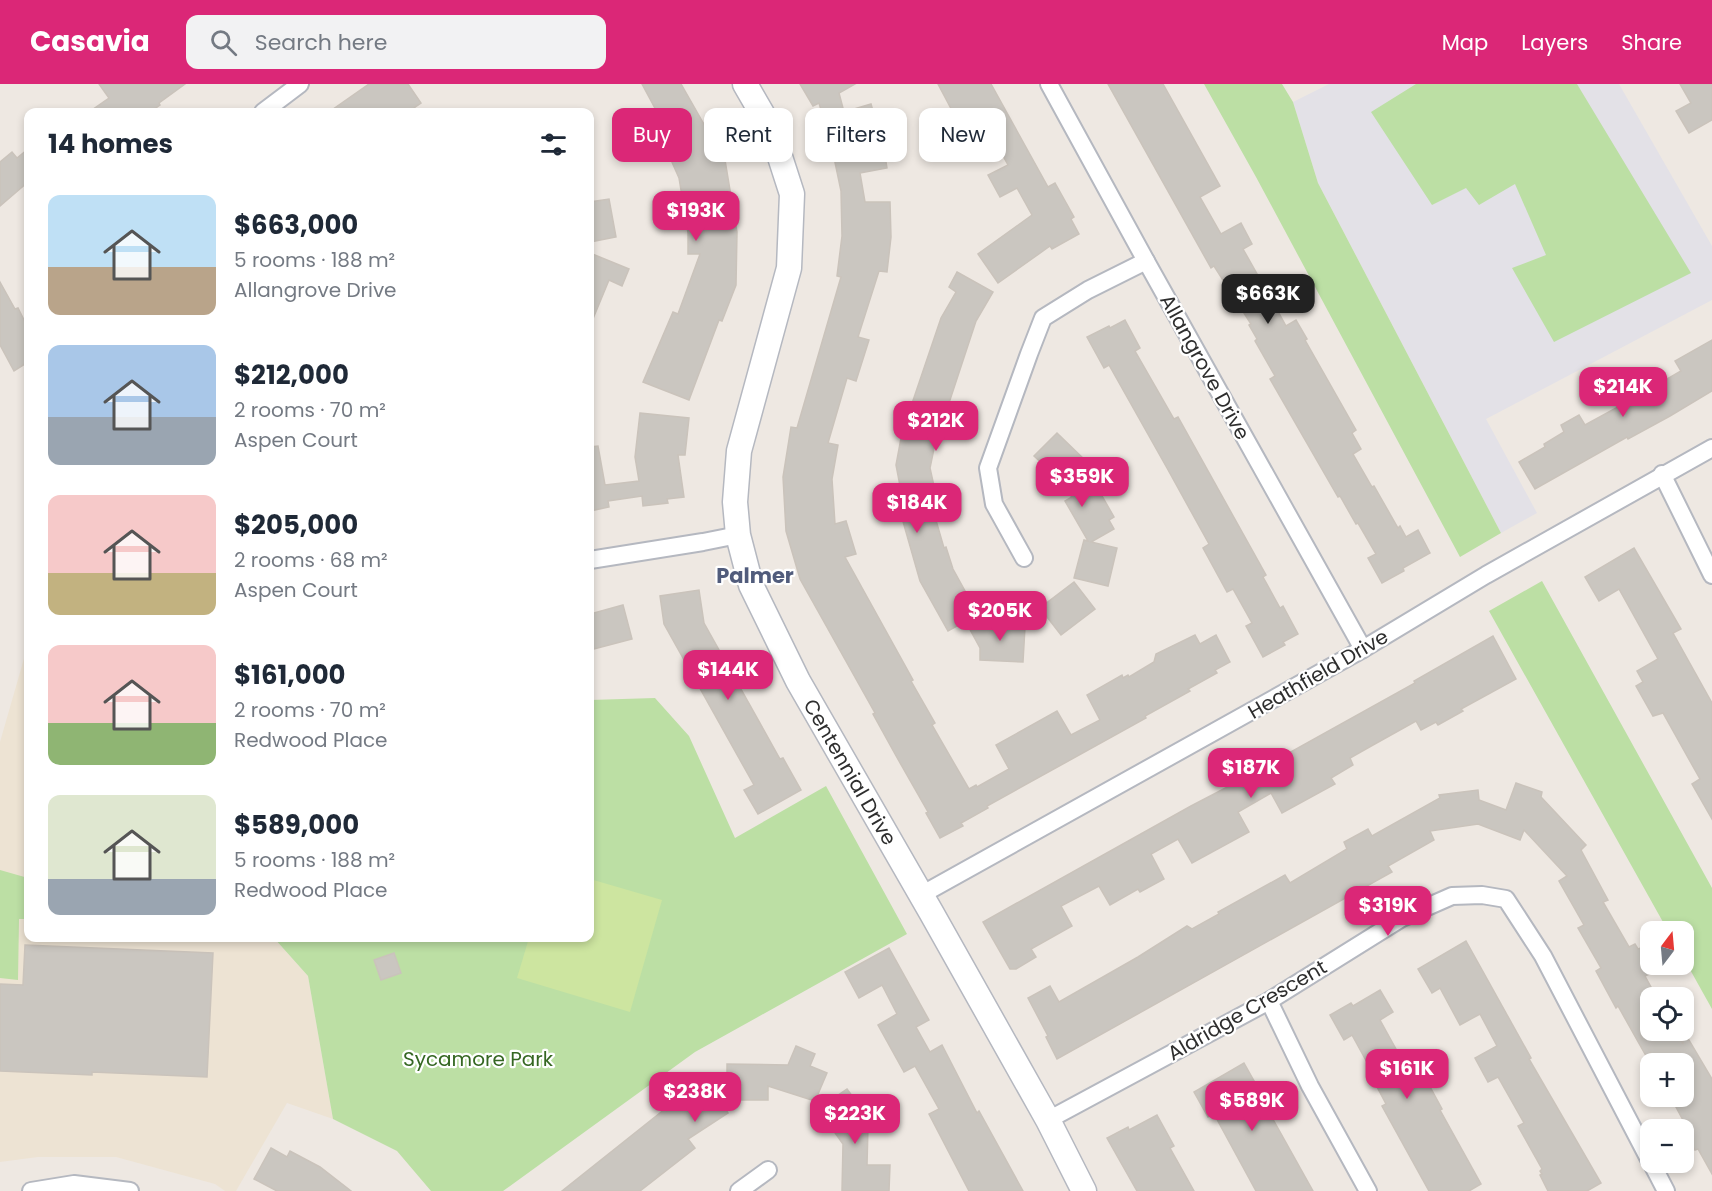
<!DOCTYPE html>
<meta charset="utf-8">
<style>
:root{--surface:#fff;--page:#f2f2f3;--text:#1f2937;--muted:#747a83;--accent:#db2777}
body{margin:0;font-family:Poppins,sans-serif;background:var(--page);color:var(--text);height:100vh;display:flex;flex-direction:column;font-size:22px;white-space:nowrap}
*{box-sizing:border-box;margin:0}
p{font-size:20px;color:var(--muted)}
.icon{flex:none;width:33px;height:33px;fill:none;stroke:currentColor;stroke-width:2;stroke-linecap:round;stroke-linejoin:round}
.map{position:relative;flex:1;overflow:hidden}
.side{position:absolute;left:24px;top:24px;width:570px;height:834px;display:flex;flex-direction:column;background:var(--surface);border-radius:12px;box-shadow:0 3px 9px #0003}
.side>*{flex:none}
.top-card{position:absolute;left:612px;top:24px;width:570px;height:54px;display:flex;gap:12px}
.needle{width:39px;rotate:16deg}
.buttons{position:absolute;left:1640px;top:837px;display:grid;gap:12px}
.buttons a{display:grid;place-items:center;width:54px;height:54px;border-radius:12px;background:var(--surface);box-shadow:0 3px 9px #0003;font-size:30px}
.price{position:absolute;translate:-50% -51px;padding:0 14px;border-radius:12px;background:var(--accent);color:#fff;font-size:20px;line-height:39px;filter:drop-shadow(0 2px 3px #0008)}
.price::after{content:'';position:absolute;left:50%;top:36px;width:18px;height:14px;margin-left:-9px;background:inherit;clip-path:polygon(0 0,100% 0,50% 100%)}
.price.active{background:#222;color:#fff}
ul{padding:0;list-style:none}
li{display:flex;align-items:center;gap:18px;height:150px;padding:0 24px}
li span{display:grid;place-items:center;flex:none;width:168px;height:120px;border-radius:12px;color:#555}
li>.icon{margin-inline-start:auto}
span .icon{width:72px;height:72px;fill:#fffc;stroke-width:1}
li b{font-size:26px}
h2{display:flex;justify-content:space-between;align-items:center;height:72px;padding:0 24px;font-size:26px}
.pill{padding:0 21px;border-radius:12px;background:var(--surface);box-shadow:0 3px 9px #0003;font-size:21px;line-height:54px}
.pill.active{background:var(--accent);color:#fff}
header{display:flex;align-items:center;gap:36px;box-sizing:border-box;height:84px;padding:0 30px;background:var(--accent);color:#fff}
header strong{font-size:28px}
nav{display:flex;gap:33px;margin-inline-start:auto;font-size:21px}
.search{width:420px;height:54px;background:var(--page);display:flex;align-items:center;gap:15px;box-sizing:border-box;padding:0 21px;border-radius:12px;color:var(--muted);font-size:22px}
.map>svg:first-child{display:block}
</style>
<header>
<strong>Casavia</strong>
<div class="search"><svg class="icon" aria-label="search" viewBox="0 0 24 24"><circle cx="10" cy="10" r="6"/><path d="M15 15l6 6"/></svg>Search here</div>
<nav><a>Map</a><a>Layers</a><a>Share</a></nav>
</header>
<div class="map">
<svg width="1712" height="1107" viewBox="0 0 1712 1107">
<rect width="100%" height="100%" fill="#eee8e2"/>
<polygon fill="#e3e1e7" points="1329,0 1619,0 1712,162 1712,216 1486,335 1537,429 1501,449 1318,99 1293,18"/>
<polygon fill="#ede3d3" points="25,571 28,575 28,854 274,854 308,892 333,1035 287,1019 236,1107 225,1107 215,1100 116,1073 38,1073 0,1078 0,658"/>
<g fill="#bcdfa4">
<polygon points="1204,0 1282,0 1293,18 1318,99 1501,449 1460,473 1256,93"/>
<polygon points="1416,0 1577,0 1691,189 1554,258 1512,184 1546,171 1515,100 1479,121 1466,104 1432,121 1371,28"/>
<polygon points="1542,497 1712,804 1712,925 1683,873 1683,848 1668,847 1489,527"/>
<polygon points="655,614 689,652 735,754 826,702 907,850 695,968 503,1107 431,1107 397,1067 333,1035 308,892 274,854 590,854 590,616"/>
<polygon points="0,786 28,794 28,835 19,835 18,896 0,894"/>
</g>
<polygon fill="#cde5a0" points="590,795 662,816 630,928 517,894 529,854 590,854"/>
<g fill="#cac6c0" stroke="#cac3bb" stroke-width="1.5">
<polygon points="99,0 185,0 159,19 160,21 150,28 89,28 109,14"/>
<polygon points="369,0 408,0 421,19 408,28 329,28"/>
<polygon points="642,0 681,0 705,42 709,40 725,76 737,148 736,201 722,237 719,236 689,316 643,298 673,228 678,230 700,170 688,170 688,149 679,94 664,60 672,56"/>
<polygon points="800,0 855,0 839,9 844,28 871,20 879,48 887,46 888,55 895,54 897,70 885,72 887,84 860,89 865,118 890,118 891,153 887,188 879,187 858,253 869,256 856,297 847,294 828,359 838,361 832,395 835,440 846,437 856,470 845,473 913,596 911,597 935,639 932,641 969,705 976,701 977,703 1009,685 996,661 1057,627 1071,651 1100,636 1087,611 1122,591 1123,594 1128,591 1129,593 1154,578 1156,570 1195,551 1200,560 1216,551 1230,578 1215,586 1217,589 1188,605 1190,607 1145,632 1146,634 987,722 988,724 961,739 963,742 940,754 926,729 928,728 895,670 873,630 875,629 800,495 786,447 783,393 791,343 797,344 841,193 837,192 842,152 841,107 832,64 819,19 813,22"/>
<polygon points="938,0 991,0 1048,103 1055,99 1074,133 1071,135 1079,150 1052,165 1050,162 998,199 978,170 1032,131 1017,104 1000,113 988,91 1008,81 985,39 965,51"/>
<polygon points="1108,0 1163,0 1220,102 1200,113 1221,150 1241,139 1252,160 1243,165 1269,211 1286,242 1296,236 1307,255 1305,256 1356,346 1352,349 1361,365 1353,370 1372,403 1374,402 1398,444 1400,442 1406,453 1418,446 1430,469 1403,484 1404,487 1382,499 1368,474 1376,470 1358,439 1356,440 1340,412 1338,413 1270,295 1275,292 1255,257 1257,255 1249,241 1251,240 1214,182 1211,184"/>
<polygon points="1680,0 1712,0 1712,36 1689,49 1676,27 1691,19"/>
<polygon points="28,65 28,98 0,122 0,78 12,68 17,74"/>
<polygon points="609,115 616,153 590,158 590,118"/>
<polygon points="590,169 629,185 622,202 609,196 590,242"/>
<polygon points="957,188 993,208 976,237 947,325 945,325 938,345 930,384 939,425 933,426 944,464 946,463 953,485 970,516 967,518 975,532 948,547 920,497 902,434 900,434 896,414 902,412 896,381 902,349 941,234 956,208 949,203"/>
<polygon points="0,198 15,225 18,224 28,244 28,278 14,287 0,261"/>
<polygon points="1125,236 1140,264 1135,267 1174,335 1178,333 1266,491 1263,493 1280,524 1283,522 1298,550 1283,558 1285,561 1263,573 1246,542 1252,539 1233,505 1227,508 1203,464 1209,460 1167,384 1109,281 1104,284 1087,253 1109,242 1110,244"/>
<polygon points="1712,256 1712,307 1670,332 1628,355 1627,353 1535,405 1519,378 1545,363 1544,360 1564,348 1561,341 1579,331 1585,341 1618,323 1609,308 1635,294 1643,309 1681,287 1675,277"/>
<polygon points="640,329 689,334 685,371 678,371 684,413 667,415 668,419 643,422 642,412 608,417 609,423 590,427 590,363 598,362 605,401 639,397 635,373"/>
<polygon points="1057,349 1088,379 1085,382 1114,433 1109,436 1114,445 1091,458 1117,464 1108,502 1074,494 1084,456 1088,457 1065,417 1072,413 1045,387 1048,385 1034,372"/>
<polygon points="1634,464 1681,545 1673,549 1712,619 1712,735 1692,700 1700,695 1663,629 1653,632 1636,602 1643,598 1637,587 1658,575 1619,505 1599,517 1585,493"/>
<polygon points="1074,498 1095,525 1061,551 1040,524"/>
<polygon points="699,506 704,539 780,675 783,674 801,706 758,730 744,706 754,701 664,540 660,512"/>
<polygon points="623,521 632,555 590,566 590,530"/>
<polygon points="967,540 1025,543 1023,578 980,576 980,564"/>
<polygon points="1493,552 1516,595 1461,625 1463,627 1438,641 1436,638 1421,646 1416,637 1373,661 1350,674 1353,681 1331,694 1335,700 1282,729 1271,709 1238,728 1249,748 1192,779 1178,755 1151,770 1164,795 1140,808 1138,805 1110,821 1099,802 1061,822 1072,842 1031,865 1036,873 1016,885 1010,885 983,838 1191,722 1235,699 1236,701 1288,672 1287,670 1415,599 1414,597"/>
<polygon points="1516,699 1542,708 1541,713 1586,761 1581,766 1608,816 1603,818 1629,863 1635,860 1638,865 1641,864 1654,888 1645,892 1657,914 1650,914 1650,946 1676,946 1683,960 1683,946 1712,995 1712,1090 1698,1065 1695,1066 1688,1052 1691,1051 1670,1012 1683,1012 1683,980 1656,980 1650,968 1650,979 1618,922 1616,924 1596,887 1601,884 1578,844 1584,841 1559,797 1567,792 1524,746 1520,756 1478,740 1430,747 1434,756 1388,782 1392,788 1057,975 1046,953 1048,952 1028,914 1050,902 1059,918 1138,873 1187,842 1192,845 1219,830 1218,828 1285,791 1290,799 1347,765 1344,758 1368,745 1372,752 1440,714 1439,711 1478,706 1479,716 1506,726"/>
<polygon points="1466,857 1531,974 1529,975 1601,1099 1587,1107 1548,1107 1540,1091 1542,1090 1540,1087 1542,1085 1518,1042 1524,1039 1498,993 1488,998 1475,974 1497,962 1480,930 1460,941 1440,904 1432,909 1418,885"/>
<polygon points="25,861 213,869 207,993 92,988 92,991 0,987 0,900 23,901"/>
<polygon points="889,864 929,936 916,943 930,968 942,961 977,1029 979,1027 1023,1107 969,1107 929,1030 939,1025 915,982 904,988 878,941 897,930 882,901 859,914 845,888"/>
<polygon points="394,869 401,889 381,896 374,876"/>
<polygon points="1380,906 1393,928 1380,936 1412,994 1422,988 1442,1025 1440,1026 1481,1100 1469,1107 1429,1107 1382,1022 1386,1020 1367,984 1369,982 1352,951 1344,956 1330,931 1351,919 1353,922"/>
<polygon points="796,962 815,970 810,982 827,989 815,1017 768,1002 768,1016 720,1016 728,1029 688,1055 695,1064 640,1107 562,1107 665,1025 667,1027 727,990 727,980 788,981"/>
<polygon points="1244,979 1258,1004 1256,1005 1313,1107 1256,1107 1214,1030 1208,1033 1194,1008"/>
<polygon points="847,1005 872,1039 868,1043 867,1081 890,1081 889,1107 842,1107 843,1060 818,1025"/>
<polygon points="1157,1031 1174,1062 1170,1064 1194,1107 1137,1107 1107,1054 1128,1043 1129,1046"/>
<polygon points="271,1064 287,1073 290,1067 320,1083 351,1107 277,1107 254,1095"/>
</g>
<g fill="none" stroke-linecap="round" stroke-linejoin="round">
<g stroke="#b5b8c0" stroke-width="20">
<g id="street">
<polyline points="1049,0 1146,177 1363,565"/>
<polyline points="263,28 300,0"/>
<polyline points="1662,390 1712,491"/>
<polyline points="1024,474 994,420 988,384 1029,270 1043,234 1088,206 1146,177"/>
<polyline points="590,476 703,458 738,451"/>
<polyline points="921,811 1363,565 1486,491 1712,364"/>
<polyline points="1269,917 1310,1002 1368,1107"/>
<polyline points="1048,1036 1269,917 1402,834 1452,812 1482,811 1506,815 1543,872 1650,1077"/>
<polyline points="1651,1078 1666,1107"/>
<polyline points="31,1107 74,1100 130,1107"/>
<polyline points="739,1107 768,1086"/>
</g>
</g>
<g stroke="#b5b8c0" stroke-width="27">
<polyline id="secondary" points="745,0 771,45 792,110 789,184 739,367 735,418 738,451 751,501 798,597 931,828 1048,1036 1084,1107"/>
</g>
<use href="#street" stroke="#fff" stroke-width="16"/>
<use href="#secondary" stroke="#fff" stroke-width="24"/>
</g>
<g text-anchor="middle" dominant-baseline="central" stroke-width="4.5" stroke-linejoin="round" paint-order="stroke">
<g font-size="20" fill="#2e2e2e" stroke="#fff">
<text transform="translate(1205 283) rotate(61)">Allangrove Drive</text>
<text transform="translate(1318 590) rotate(-30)">Heathfield Drive</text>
<text transform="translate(850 688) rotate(60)">Centennial Drive</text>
<text transform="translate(1247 926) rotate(-30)">Aldridge Crescent</text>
</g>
<g font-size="20" fill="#356722" stroke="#fff">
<text x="478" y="975">Sycamore Park</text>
</g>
<g font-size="21" font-weight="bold" fill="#515c7c" stroke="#fff">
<text x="755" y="491">Palmer</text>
</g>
</g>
</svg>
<div class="buttons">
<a><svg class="needle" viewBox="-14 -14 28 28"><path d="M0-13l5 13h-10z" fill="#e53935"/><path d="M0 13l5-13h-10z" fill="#747a83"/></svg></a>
<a><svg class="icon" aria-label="locate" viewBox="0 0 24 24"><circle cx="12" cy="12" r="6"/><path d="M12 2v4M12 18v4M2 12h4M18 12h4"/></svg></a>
<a>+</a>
<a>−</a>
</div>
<b class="price" style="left:696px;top:158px">$193K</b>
<b class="price active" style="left:1268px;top:241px">$663K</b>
<b class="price" style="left:1623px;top:334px">$214K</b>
<b class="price" style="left:936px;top:368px">$212K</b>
<b class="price" style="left:1082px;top:424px">$359K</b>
<b class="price" style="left:917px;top:450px">$184K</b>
<b class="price" style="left:1000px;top:558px">$205K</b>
<b class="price" style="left:728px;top:617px">$144K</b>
<b class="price" style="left:1251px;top:715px">$187K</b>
<b class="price" style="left:1388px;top:853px">$319K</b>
<b class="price" style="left:1407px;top:1016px">$161K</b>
<b class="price" style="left:695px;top:1039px">$238K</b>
<b class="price" style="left:1252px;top:1048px">$589K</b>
<b class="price" style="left:855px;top:1061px">$223K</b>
<div class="top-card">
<a class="pill active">Buy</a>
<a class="pill">Rent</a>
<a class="pill">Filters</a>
<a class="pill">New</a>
</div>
<section class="side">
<h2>14 homes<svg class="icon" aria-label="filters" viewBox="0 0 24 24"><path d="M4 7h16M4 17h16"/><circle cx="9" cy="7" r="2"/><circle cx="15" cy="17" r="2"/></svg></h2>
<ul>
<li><span style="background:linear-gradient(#bfe0f5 60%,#b9a48a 0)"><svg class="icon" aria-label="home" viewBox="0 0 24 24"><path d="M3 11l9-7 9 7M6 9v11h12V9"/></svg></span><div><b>$663,000</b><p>5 rooms · 188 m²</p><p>Allangrove Drive</p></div></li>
<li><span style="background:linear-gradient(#a9c7e8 60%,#9aa5b1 0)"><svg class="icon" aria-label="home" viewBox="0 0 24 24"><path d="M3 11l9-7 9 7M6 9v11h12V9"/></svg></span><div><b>$212,000</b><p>2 rooms · 70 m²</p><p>Aspen Court</p></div></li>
<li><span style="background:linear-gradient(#f6c9c9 65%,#c2b280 0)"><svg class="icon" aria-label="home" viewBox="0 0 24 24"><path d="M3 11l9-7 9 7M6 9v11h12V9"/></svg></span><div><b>$205,000</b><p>2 rooms · 68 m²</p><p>Aspen Court</p></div></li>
<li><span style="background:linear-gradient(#f6c9c9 65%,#8fb573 0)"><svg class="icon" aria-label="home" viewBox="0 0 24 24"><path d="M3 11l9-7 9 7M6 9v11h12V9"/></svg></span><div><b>$161,000</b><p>2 rooms · 70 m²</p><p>Redwood Place</p></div></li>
<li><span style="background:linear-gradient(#dfe7d0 70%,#9aa5b1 0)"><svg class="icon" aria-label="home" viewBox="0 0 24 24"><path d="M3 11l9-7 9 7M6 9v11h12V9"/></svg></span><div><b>$589,000</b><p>5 rooms · 188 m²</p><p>Redwood Place</p></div></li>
</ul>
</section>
</div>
